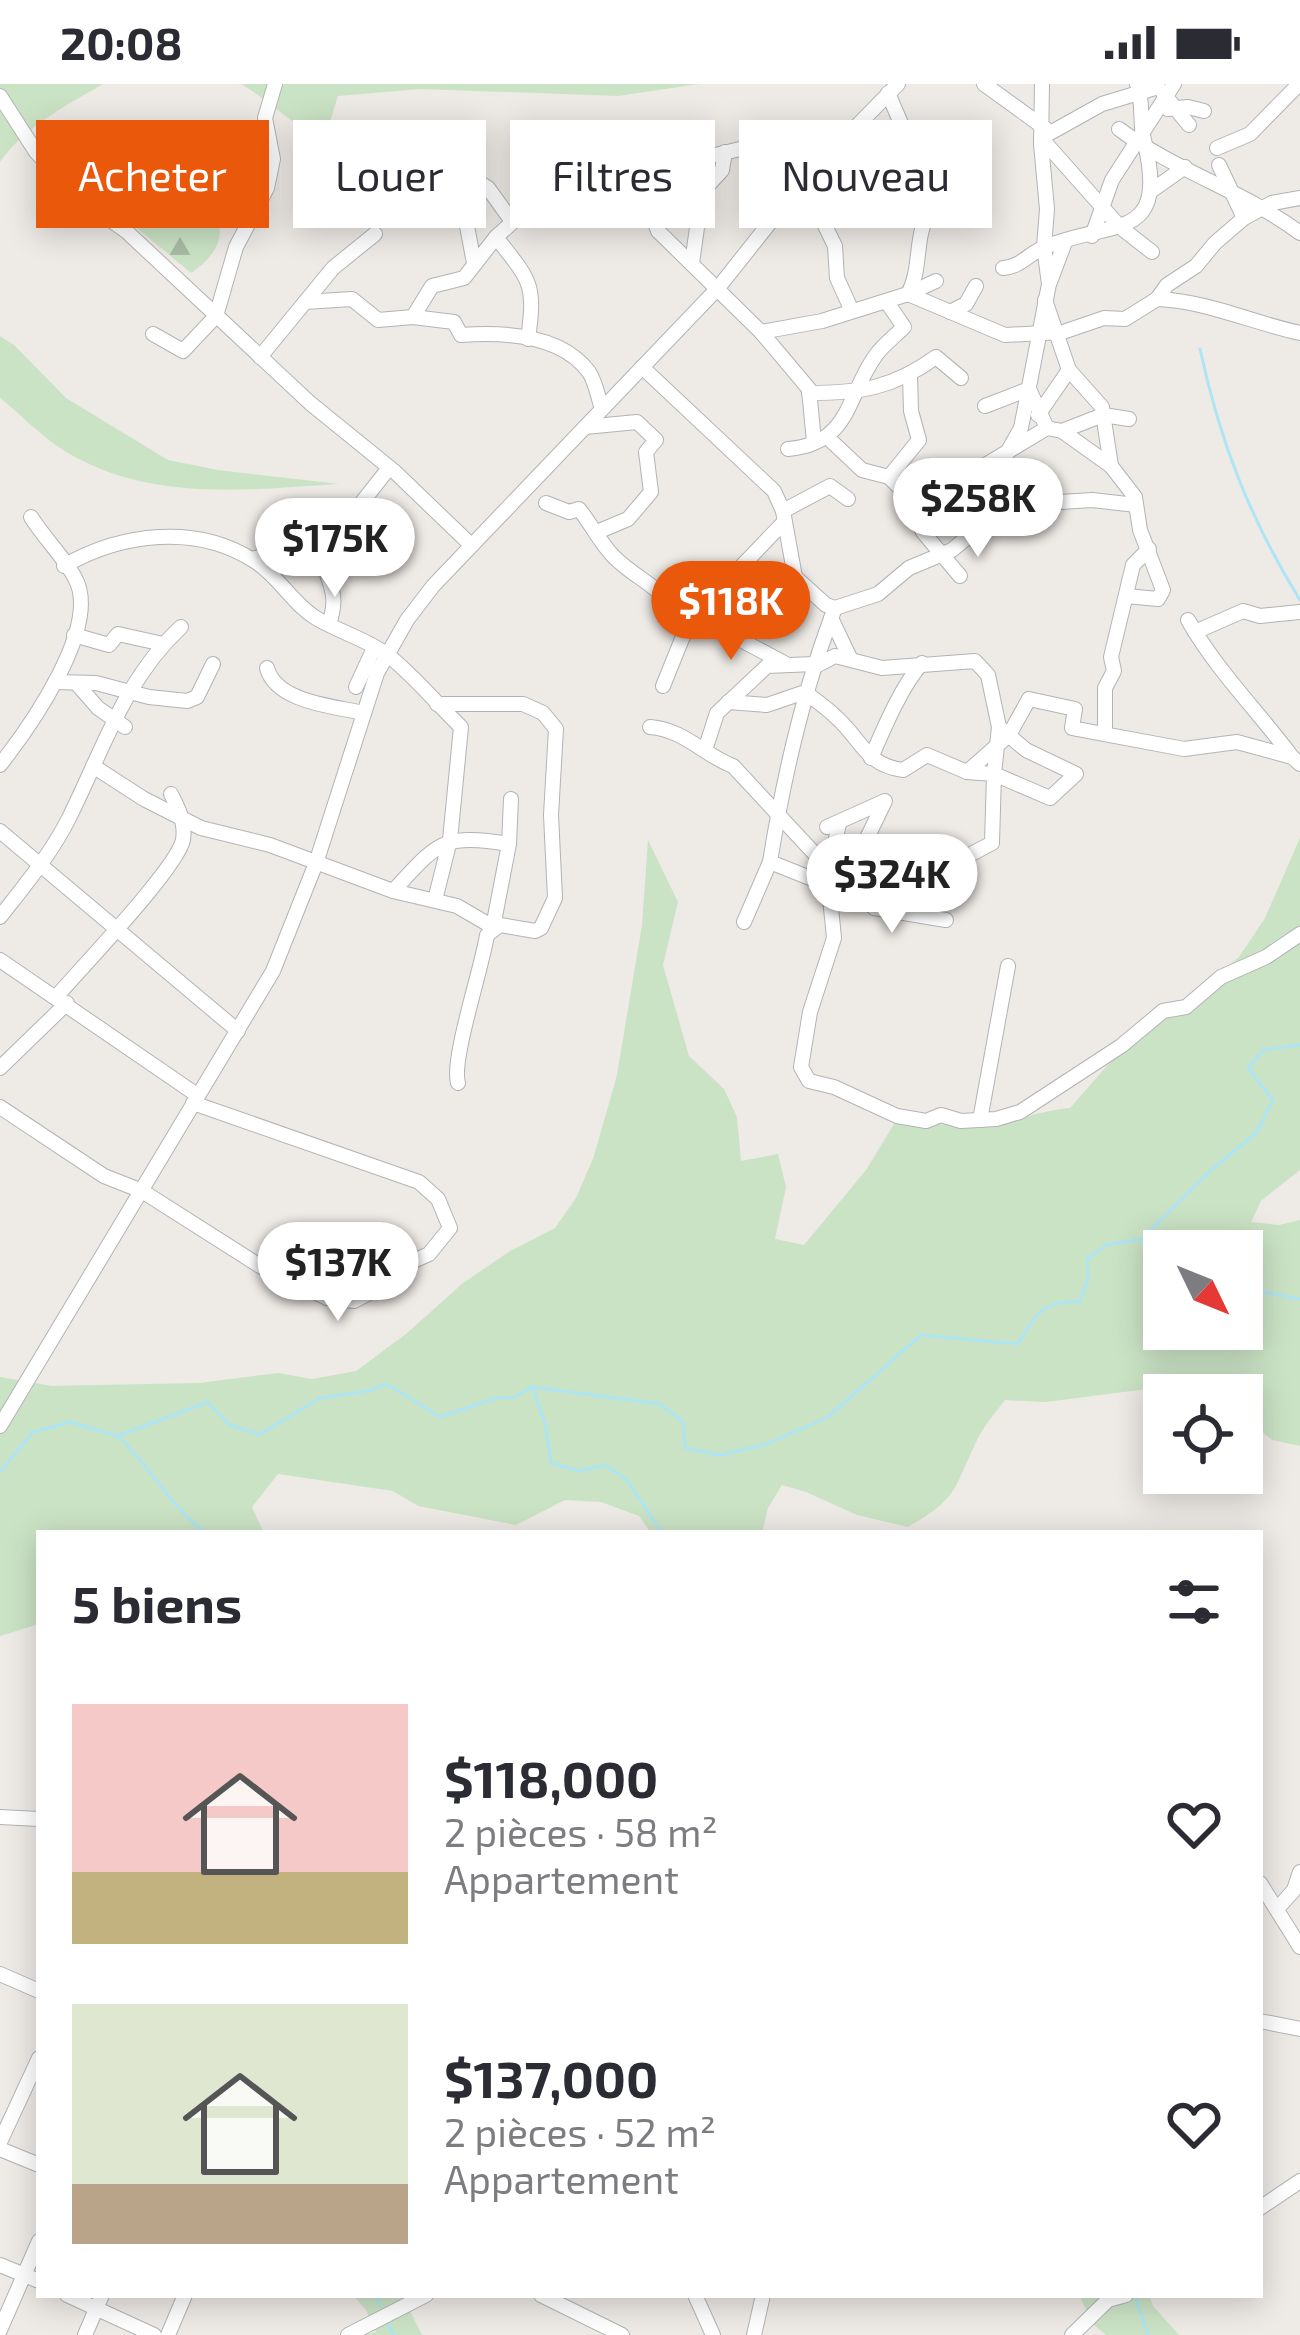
<!DOCTYPE html>
<html lang="fr">
<meta charset="utf-8">
<style>
:root{--surface:#fff;--page:#f7f7f7;--text:#2b2b33;--muted:#7c7c81;--accent:#ea580c}
body{margin:0;font-family:"Exo 2",sans-serif;background:var(--page);color:var(--text);height:100vh;display:flex;flex-direction:column;font-size:45px;white-space:nowrap}
*{box-sizing:border-box;margin:0}
p{font-size:39px;color:var(--muted)}
.icon{flex:none;width:66px;height:66px;fill:none;stroke:currentColor;stroke-width:2;stroke-linecap:round;stroke-linejoin:round}
.map{position:relative;flex:1;overflow:hidden}
.drawer{position:absolute;left:36px;top:1446px;width:1227px;height:768px;display:flex;flex-direction:column;background:var(--surface);border-radius:0px;box-shadow:0 6px 30px #0003}
.drawer>*{flex:none}
.guide{position:absolute;left:36px;top:36px;width:1230px;height:108px;display:flex;gap:24px}
.needle{width:78px;rotate:133deg}
.tools{position:absolute;left:1143px;top:1146px;display:grid;gap:24px}
.tools a{display:grid;place-items:center;width:120px;height:120px;border-radius:0px;background:var(--surface);box-shadow:0 6px 30px #0003;font-size:60px}
.price{position:absolute;translate:-50% -102px;padding:0 27px;border-radius:42px;background:#fff;color:#222;font-size:39px;line-height:78px;filter:drop-shadow(0 3px 6px #0008)}
.price::after{content:'';position:absolute;left:50%;top:72px;width:36px;height:27px;margin-left:-18px;background:inherit;clip-path:polygon(0 0,100% 0,50% 100%)}
.price.selected{background:var(--accent);color:#fff}
ul{padding:0;list-style:none}
li{display:flex;align-items:center;gap:36px;height:300px;padding:0 36px}
li span{display:grid;place-items:center;flex:none;width:336px;height:240px;border-radius:0px;color:#555}
li>.icon{margin-inline-start:auto}
span .icon{width:144px;height:144px;fill:#fffc;stroke-width:1}
li b{font-size:51px}
h2{display:flex;justify-content:space-between;align-items:center;height:144px;padding:0 36px;font-size:51px}
.chip{padding:0 42px;border-radius:0px;background:var(--surface);box-shadow:0 6px 30px #0003;font-size:42px;line-height:108px}
.chip.selected{background:var(--accent);color:#fff}
.status{display:flex;justify-content:space-between;align-items:center;height:84px;padding:0 60px;background:var(--surface);direction:ltr}
.status svg{height:33px;fill:currentColor}
.map>svg:first-child{display:block}
</style>
<div class="status"><b>20:08</b><svg viewBox="0 0 49 12"><path d="M0 12V9h3v3zM5 12V6h3v6zM10 12V3h3v9zM15 12V0h3v12zM26 1h20v11H26zM47 4h2v5h-2z"/></svg></div>
<div class="map">
<svg width="1300" height="2251" viewBox="0 0 1300 2251">
<defs>
<pattern id="forest-firs" width="22" height="20" patternUnits="userSpaceOnUse" patternTransform="scale(3)"><rect width="22" height="20" fill="#cbe3c5"/><path d="M5 1l3.5 6h-7zM16 11l3.5 6h-7z" fill="#a8bba4"/></pattern>
</defs>
<rect width="100%" height="100%" fill="#eeeae6"/>
<g fill="#cbe3c5" fill-rule="evenodd">
<path d="M0,0h103c-36,21 -79,43 -103,78z"/>
<path d="M241,0h458l-81,12 -198,-7 -82,7 -14,45c-30,-15 -54,-40 -83,-57z"/>
<path d="M0,252l14,9 52,53 102,62 50,10 121,14c-96,6 -197,19 -282,-38 -20,-14 -38,-33 -57,-48z"/>
<path d="M1300,754v332l-39,31 -10,21 28,3 21,-5v226l-28,-6 -30,-25v-20h-59l-36,-6 -101,13 -41,-2c-10,13 -21,26 -28,40 -24,49 -17,57 -69,87l-51,-12 -51,-23 -24,-7 -14,23 -6,25h-111l-12,-17 -38,-14 -36,-2 -49,25 -98,-19 -25,-15 -115,-17 -26,33 12,26h-225v91l-39,12v-259l52,9 43,-1 104,-2 79,-10 34,6 44,-8 50,-37 57,-51 47,-32 45,-23 21,-30 18,-42 23,-81 25,-150 6,-85 30,62 -15,63 26,91 35,33 13,28 4,44 37,-7 8,33 -11,52 29,6 62,-75 31,-51c38,7 78,9 116,1 20,-5 36,-10 57,-12l42,-48 127,-103 26,-39zM1164,1167h78v78h-78z"/>
<polygon points="353,2211 402,2211 422,2251 366,2251 376,2248 366,2226"/>
<polygon points="1079,2211 1149,2211 1153,2222 1179,2251 1106,2251 1093,2240"/>
</g>
<path fill="url(#forest-firs)" d="M184,62l7,1 21,42 -1,22c21,22 1,49 -20,62l-65,-54 5,-22z"/>
<g fill="none" stroke-linecap="round" stroke-linejoin="round">
<g stroke="#aee5f5" stroke-width="3">
<path d="M1200,265c20,93 50,170 100,251"/>
<polyline points="1142,1155 1166,1167"/>
<polyline points="1242,1204 1300,1215"/>
<polyline points="532,1303 545,1339 551,1379 579,1387 605,1381 627,1396 662,1449"/>
<path d="M119,1353c31,29 52,70 86,96"/>
<path d="M0,1388l33,-40 37,-10 47,14 91,-34 20,22 31,11 61,-37 48,-7 19,-7 53,33 56,-19 19,-1 17,-10 128,17 23,18 2,26 35,7 47,-11 61,-27 93,-82 97,9c19,-30 23,-44 62,-42l8,-23 -1,-20 19,-14 36,-6 68,-68 47,-39 16,-32 -25,-32 15,-18 37,-5"/>
<polyline points="375,2211 380,2221"/>
<polyline points="1136,2215 1148,2251"/>
<polyline points="387,2238 394,2251"/>
</g>
<g stroke="#b1b4b6" stroke-width="16">
<g id="minor">
<polyline points="984,0 1046,45"/>
<path d="M888,9l23,54 15,23 5,41c-18,23 -8,56 -23,83"/>
<polyline points="1163,9 1189,41"/>
<polyline points="0,12 36,68 85,118 126,147 310,319 395,388 471,461"/>
<polyline points="1168,25 1188,23 1204,27"/>
<path d="M1119,45c56,42 125,62 181,104"/>
<polyline points="414,56 488,104 511,136"/>
<polyline points="1217,64 1250,50 1299,0"/>
<polyline points="828,69 855,104 876,102 900,114"/>
<polyline points="1219,81 1244,134"/>
<polyline points="456,84 474,179"/>
<polyline points="803,97 835,162 837,194 852,227"/>
<polyline points="548,101 640,97 658,85 744,64 798,65 823,75"/>
<polyline points="1151,107 1185,83"/>
<polyline points="110,136 141,97 179,64"/>
<polyline points="1092,152 1112,96 1174,0"/>
<path d="M496,153c34,44 40,45 32,102"/>
<polyline points="1152,168 1120,143 1041,54 1102,20 1158,3"/>
<polyline points="692,179 702,108 722,86 725,68"/>
<path d="M1003,184c18,-1 26,-15 42,-21 68,-28 125,-4 99,-107 -5,-20 0,-36 -7,-56"/>
<polyline points="1050,198 1065,158"/>
<polyline points="908,210 936,197"/>
<path d="M1157,215c50,2 96,24 143,34"/>
<polyline points="1045,216 1069,286 1102,323 1111,382 1135,413 1140,446 1163,506 1158,515 1126,512"/>
<path d="M305,218l47,-3 26,21 35,-3 41,5 7,13c41,-3 100,-1 128,37 7,11 9,25 13,37"/>
<polyline points="950,228 966,220 976,202"/>
<polyline points="413,233 432,202 464,194 496,153 535,118 589,52 640,97 658,147 761,248 822,237 908,210 1005,251 1063,248 1104,234 1125,235 1157,215 1167,201 1196,182 1215,159 1244,134 1272,119 1300,114"/>
<polyline points="761,248 809,305 814,358"/>
<polyline points="153,250 183,267 216,232 236,163 267,104 273,75 265,34 275,0"/>
<polyline points="260,273 333,184 375,150"/>
<polyline points="642,283 774,407 783,427 795,493 826,521 835,524 878,510 909,484 952,466 981,442 1007,369 1021,344 1049,200 1044,163 1047,125 1041,60 1042,0"/>
<path d="M809,309c52,0 84,-5 127,-36l25,21"/>
<polyline points="985,322 1029,305 1047,344"/>
<polyline points="1038,331 1069,286"/>
<polyline points="585,343 637,338 656,356 646,368 651,408 628,435 597,448"/>
<polyline points="1062,347 1103,331 1129,335"/>
<polyline points="827,353 862,386 889,393 903,407 923,448 960,492"/>
<path d="M788,365c63,-5 59,-55 88,-94 7,-10 19,-19 28,-28l-18,-26"/>
<polyline points="889,393 919,356 911,327 910,292"/>
<path d="M546,419l23,9 10,-3c12,15 22,35 35,48 31,30 54,28 70,77"/>
<polyline points="783,427 830,402 848,415"/>
<polyline points="914,431 937,410 1047,344 1062,347 1111,382"/>
<polyline points="984,439 1007,416 1021,412 1060,418 1092,416 1136,421"/>
<polyline points="252,475 334,452"/>
<path d="M64,482c57,-33 133,-43 192,-4 23,15 37,42 60,56 23,14 51,21 73,38 26,21 48,48 72,71l-11,113 -15,60"/>
<polyline points="698,533 788,581"/>
<polyline points="831,534 850,574"/>
<path d="M1188,536c29,51 70,91 104,137"/>
<path d="M329,540c14,-40 -11,-46 -3,-76l63,-80"/>
<polyline points="1195,548 1243,527 1260,532 1300,528"/>
<polyline points="74,551 109,561 118,550 163,560"/>
<path d="M267,584c9,34 66,38 96,45"/>
<polyline points="812,584 835,572 882,584 975,577 988,591 999,643"/>
<polyline points="55,598 96,599 149,613 187,617 197,613 213,580"/>
<polyline points="77,600 98,624 125,643"/>
<polyline points="663,602 684,550 716,509 784,438"/>
<polyline points="356,603 374,564"/>
<path d="M728,618l39,3 38,-13c10,8 22,16 31,25 26,23 29,48 67,53l24,-15 40,17 27,2 5,-47 27,23 50,24 -26,24 -56,-24 -2,69 -45,24 -56,19 -21,16 -100,-40c14,-88 33,-171 65,-254"/>
<path d="M437,620h86l20,9 13,16 -5,86 4,83 -14,30 -6,3 -35,-6 -13,10c-5,33 -36,125 -29,148"/>
<path d="M650,643c35,3 52,27 83,39l94,101 7,71 -24,74 -9,55 8,14 25,6 63,29 29,5 15,-6 20,6 35,-2 24,-7 101,-66 42,-35 23,-4 35,-30 45,-20 34,-23"/>
<polyline points="1105,649 1105,604 1114,587 1111,573 1133,481 1149,465"/>
<polyline points="705,666 717,629 767,582 814,580"/>
<path d="M871,674c13,-30 30,-71 51,-95"/>
<path d="M0,681c29,-37 102,-139 75,-187 -11,-21 -31,-40 -44,-61"/>
<polyline points="93,682 144,715 201,744 270,761 393,807 457,822 493,843 509,760 511,715"/>
<polyline points="967,688 1009,651 1029,615 1075,625 1072,644 1077,645 1184,665 1237,658 1292,673 1300,680"/>
<polyline points="827,743 885,717 853,783 835,806"/>
<polyline points="0,747 238,947"/>
<polyline points="830,786 839,739"/>
<path d="M393,807c45,-48 48,-58 116,-47"/>
<polyline points="870,818 874,824 946,836"/>
<path d="M0,833c25,-32 51,-63 69,-99 34,-68 55,-138 112,-191"/>
<polyline points="744,838 770,778"/>
<polyline points="0,876 197,1011"/>
<path d="M57,912c24,-28 120,-128 126,-156 3,-17 -5,-32 -12,-46"/>
<polyline points="0,984 67,919"/>
<polyline points="193,1019 419,1098 438,1115 450,1144 429,1170 407,1180 401,1196 373,1207"/>
<polyline points="0,1023 104,1092 142,1107 260,1182 327,1214 354,1217 373,1207 377,1186"/>
<polyline points="980,1036 1008,882"/>
<polyline points="0,1342 273,887 316,779 377,589 407,536 433,502 718,204 803,97 898,0"/>
<polyline points="0,1733 39,1735"/>
<polyline points="1260,1799 1300,1863"/>
<polyline points="1277,1825 1294,1806 1300,1788"/>
<polyline points="0,1890 39,1907"/>
<polyline points="1260,1937 1300,1945"/>
<polyline points="0,2058 39,1974"/>
<polyline points="0,2065 39,2081"/>
<polyline points="1260,2124 1300,2097"/>
<polyline points="0,2181 39,2197"/>
<polyline points="67,2211 154,2251"/>
<polyline points="541,2211 622,2251"/>
<polyline points="695,2211 713,2251"/>
<polyline points="0,2246 39,2157"/>
<polyline points="85,2251 102,2211"/>
<polyline points="168,2251 185,2211"/>
<polyline points="348,2251 426,2211"/>
<polyline points="754,2251 763,2211"/>
<polyline points="1072,2251 1108,2216 1126,2211"/>
</g>
</g>
<use href="#minor" stroke="#fff" stroke-width="14"/>
</g>
</svg>
<div class="tools">
<a><svg class="needle" viewBox="-14 -14 28 28"><path d="M0-13l5 13h-10z" fill="#e53935"/><path d="M0 13l5-13h-10z" fill="#7c7c81"/></svg></a>
<a><svg class="icon" aria-label="locate" viewBox="0 0 24 24"><circle cx="12" cy="12" r="6"/><path d="M12 2v4M12 18v4M2 12h4M18 12h4"/></svg></a>
</div>
<b class="price" style="left:978px;top:476px">$258K</b>
<b class="price" style="left:335px;top:516px">$175K</b>
<b class="price selected" style="left:731px;top:579px">$118K</b>
<b class="price" style="left:892px;top:852px">$324K</b>
<b class="price" style="left:338px;top:1240px">$137K</b>
<div class="guide">
<a class="chip selected">Acheter</a>
<a class="chip">Louer</a>
<a class="chip">Filtres</a>
<a class="chip">Nouveau</a>
</div>
<section class="drawer">
<h2>5 biens<svg class="icon" aria-label="filters" viewBox="0 0 24 24"><path d="M4 7h16M4 17h16"/><circle cx="9" cy="7" r="2"/><circle cx="15" cy="17" r="2"/></svg></h2>
<ul>
<li><span style="background:linear-gradient(#f6c9c9 70%,#c2b280 0)"><svg class="icon" aria-label="home" viewBox="0 0 24 24"><path d="M3 11l9-7 9 7M6 9v11h12V9"/></svg></span><div><b>$118,000</b><p>2 pièces · 58 m²</p><p>Appartement</p></div><svg class="icon" aria-label="heart" viewBox="0 0 24 24"><path d="M12 20l-8-8c-3-5 5-10 8-4 3-6 11-1 8 4z"/></svg></li>
<li><span style="background:linear-gradient(#dfe7d0 75%,#b9a48a 0)"><svg class="icon" aria-label="home" viewBox="0 0 24 24"><path d="M3 11l9-7 9 7M6 9v11h12V9"/></svg></span><div><b>$137,000</b><p>2 pièces · 52 m²</p><p>Appartement</p></div><svg class="icon" aria-label="heart" viewBox="0 0 24 24"><path d="M12 20l-8-8c-3-5 5-10 8-4 3-6 11-1 8 4z"/></svg></li>
</ul>
</section>
</div>
